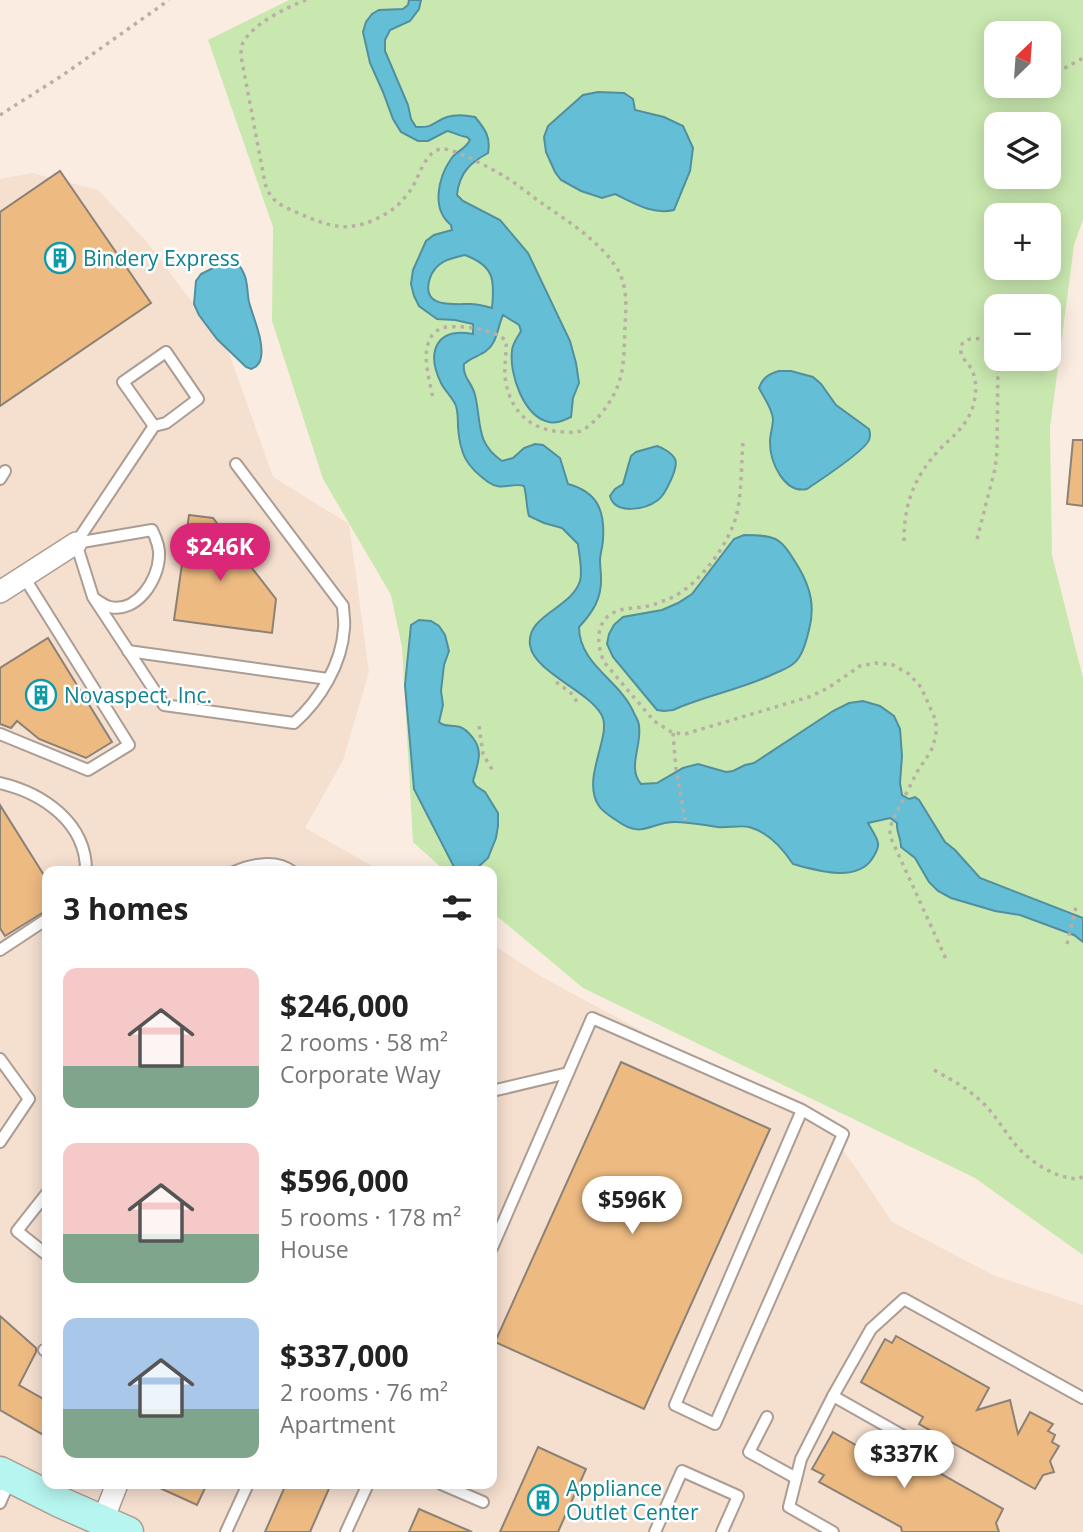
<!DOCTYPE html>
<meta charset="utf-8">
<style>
:root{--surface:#fff;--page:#f6f6f6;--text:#222;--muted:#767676;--accent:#db2777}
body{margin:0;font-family:"Open Sans",sans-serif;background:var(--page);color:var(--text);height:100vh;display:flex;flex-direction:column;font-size:26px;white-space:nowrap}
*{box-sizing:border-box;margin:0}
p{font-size:23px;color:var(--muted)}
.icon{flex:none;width:38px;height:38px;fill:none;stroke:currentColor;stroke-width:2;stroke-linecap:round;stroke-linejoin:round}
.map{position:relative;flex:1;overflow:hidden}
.side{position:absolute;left:42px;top:866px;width:455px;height:623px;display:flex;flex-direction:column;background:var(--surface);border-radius:14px;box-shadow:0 4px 18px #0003}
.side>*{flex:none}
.needle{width:46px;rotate:25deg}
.controls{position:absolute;left:984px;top:21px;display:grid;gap:14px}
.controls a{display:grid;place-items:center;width:77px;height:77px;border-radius:14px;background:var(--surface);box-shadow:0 4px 18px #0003;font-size:35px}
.price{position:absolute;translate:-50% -60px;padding:0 16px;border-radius:24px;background:#fff;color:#222;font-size:23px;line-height:46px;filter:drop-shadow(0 2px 4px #0008)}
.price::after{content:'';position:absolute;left:50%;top:42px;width:21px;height:16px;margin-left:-10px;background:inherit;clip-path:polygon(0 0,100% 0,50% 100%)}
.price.active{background:var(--accent);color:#fff}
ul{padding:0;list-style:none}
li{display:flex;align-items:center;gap:21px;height:175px;padding:0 21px}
li span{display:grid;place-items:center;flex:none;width:196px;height:140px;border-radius:14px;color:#555}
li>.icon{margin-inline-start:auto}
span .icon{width:84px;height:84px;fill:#fffc;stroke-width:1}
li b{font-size:30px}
h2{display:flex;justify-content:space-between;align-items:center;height:84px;padding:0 21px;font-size:30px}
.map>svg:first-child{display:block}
</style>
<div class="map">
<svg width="1083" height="1532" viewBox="0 0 1083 1532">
<rect width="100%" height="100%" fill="#fbece1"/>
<polygon fill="#f5dfcf" points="32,173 98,190 147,242 228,350 273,477 349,524 369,672 343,760 305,828 381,871 47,872 47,1484 492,1484 492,944 542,977 829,1132 856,1168 892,1222 995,1276 1083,1305 1083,1532 0,1532 0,179"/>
<path fill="#c9e8af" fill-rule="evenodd" d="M289,0h794v220l-9,25 -24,183 2,127 31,123v577l-108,-77 -392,-190 -91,-76v-40l-47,-1 -32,-29 -11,-195 -11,-52 -68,-116 -51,-158 1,-94 -65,-187zM996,33h52v53h-52zM996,124h52v53h-52zM996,215h52v53h-52zM996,306h52v53h-52z"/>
<g fill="#64bfd6" stroke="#518f9e" stroke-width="2" fill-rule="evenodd">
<path d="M409,0h12l-2,9 -9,12 -20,9 -5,10v11l23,54 3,14 5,8c19,1 16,-5 31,-10 10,-3 18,-2 28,0 10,12 16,20 13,36 -18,10 -29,20 -31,42l6,6 37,19 28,33 42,88 6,22 3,20 -6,15 -2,19c-7,3 -14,7 -22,5 -25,-5 -40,-48 -37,-71 0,-7 6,-14 9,-20l-2,-6 -16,-10c-4,8 -5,20 -10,28 -6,12 -21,13 -29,21 -2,13 9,20 11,31 7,29 0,47 27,66l11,-3 11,-10 11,-4 8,1 17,13 8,26c29,8 37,26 35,55 0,7 -3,14 -3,22 0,5 1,11 1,16 1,21 -8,35 -22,50 0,37 40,53 54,84 2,5 6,10 6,15 3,20 -12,42 2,58l16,-1 26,-15 15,-4 28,8 7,-1 12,-6 9,-2 79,-52 16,-8 14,-2 17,5 14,10 6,13 2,27 -2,27 2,12 7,4 6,-2 4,3 26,42 10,8 25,28 103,40v24l-9,-7 -54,-20 -25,-4 -44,-13 -13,-7 -9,-9 -14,-24 -14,-11c0,-9 -5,-16 -4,-24l-7,-5 -22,5c3,6 9,14 10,20 1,6 -3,11 -6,16 -16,24 -56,11 -79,5 -10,-15 -25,-32 -44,-37 -7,-2 -22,1 -31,0 -14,-2 -29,-5 -43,-5 -26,0 -32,18 -59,-2 -6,-4 -13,-8 -17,-14 -19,-28 15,-72 2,-92 -14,-24 -67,-42 -71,-69 -4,-30 41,-36 50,-64 3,-11 -1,-26 -2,-37l-16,-16 -18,-5 -15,-7c-3,-10 -2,-20 -5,-30 -13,-4 -22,6 -36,-4 -22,-16 -28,-28 -30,-55 0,-6 0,-15 -2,-21 -3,-8 -11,-15 -15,-23 -15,-31 -5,-56 32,-49v-10l-18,-4 -18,-1 -18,-13 -5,-10 -3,-12 2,-14 13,-29 8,-6 18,-5 -1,-5c-20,-16 -13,-47 0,-66 5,-8 14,-9 19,-19l-3,-3c-7,0 -13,-5 -20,-6l-19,10h-10l-17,-9 -8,-13 -10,-27 -13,-29 -7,-31 3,-10 6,-8 7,-4 24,-1 5,-4zM465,255c29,11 30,24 27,53 -7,-2 -14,-4 -22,-4 -18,0 -50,4 -40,-26 6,-17 19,-19 35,-23z"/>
<path d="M598,92l26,1 9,6 2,11 29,7 19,9 10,22 -3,23 -16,39c-22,5 -40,-7 -59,-16l-13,4 -21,-7 -20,-11 -6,-8 -9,-20 -2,-15 4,-11 35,-31z"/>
<path d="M234,260c4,4 8,8 10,14 4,8 3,19 5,28 4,15 15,39 12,55 -1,7 -4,10 -10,12l-5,-2 -29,-28 -18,-24 -5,-11 2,-23 5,-7 26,-13z"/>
<path d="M779,371h12l22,6 8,7 15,21 33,24c1,5 2,6 0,11 -5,12 -49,40 -62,49 -23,5 -37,-27 -37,-47 0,-8 3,-15 3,-23 -1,-11 -9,-21 -14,-31 4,-11 10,-14 20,-17z"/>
<path d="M657,446c6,2 15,7 18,13 4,8 -10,36 -17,41 -13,10 -43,15 -48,-4l5,-7 8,-5 8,-28 5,-4z"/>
<path d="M744,535c36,0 37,4 55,33 12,21 16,39 10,62 -3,11 -6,26 -16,34 -6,5 -16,8 -24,12 -31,14 -65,20 -96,34l-9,1 -7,-1 -44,-53 -6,-13 2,-10 5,-9 9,-8 39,-7 16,-7 14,-9 42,-55z"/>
<path d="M419,620l12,1 8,5 6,9 4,16 -5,14 -3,26 2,14 -4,17c6,6 13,2 21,5 6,2 9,6 13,11 11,14 4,27 0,43l3,5 9,6 13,21v13l-2,12 -8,20 -12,11c-9,-2 -14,1 -22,-2l-40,-78 -9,-104 6,-60z"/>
</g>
<g fill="#edba82" stroke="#8c8175" stroke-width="2">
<polygon points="60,171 151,303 0,406 0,212"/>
<polygon points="1073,440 1083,440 1083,506 1067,504"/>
<polygon points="189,515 213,518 276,599 272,633 174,620"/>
<polygon points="48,638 112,742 86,758 39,739 17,721 11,728 0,724 0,668"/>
<polygon points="0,805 47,880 47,910 5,936 0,928"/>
<polygon points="621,1062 770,1129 644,1409 495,1342"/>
<polygon points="0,1316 36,1348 36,1352 19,1385 47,1401 47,1437 0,1410"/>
<polygon points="896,1336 989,1388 977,1410 1010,1400 1018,1434 1030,1412 1053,1424 1048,1431 1055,1435 1052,1442 1059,1446 1050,1461 1054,1472 1043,1475 1035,1489 919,1424 923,1417 861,1382 885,1339 892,1343"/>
<polygon points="833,1432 882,1460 890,1445 1003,1509 996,1523 999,1532 902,1532 901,1527 819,1482 824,1475 812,1469"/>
<polygon points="538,1447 586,1469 558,1532 500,1532"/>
<polygon points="151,1484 207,1484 197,1505"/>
<polygon points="286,1484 331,1484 310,1532 265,1532"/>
<polygon points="419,1509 472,1532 409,1532"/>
</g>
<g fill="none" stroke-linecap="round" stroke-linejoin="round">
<g stroke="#ab9d93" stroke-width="14">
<g id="lane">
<polyline points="0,479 5,471"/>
<path d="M76,543l17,54 71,108 130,18c26,-23 48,-59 50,-95 1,-7 -1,-15 -1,-22l-107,-142"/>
<polyline points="76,543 154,426 166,423 198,399 166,352 123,382 154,426"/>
<path d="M76,543l76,-13c4,8 8,18 7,27 -1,23 -22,56 -49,50 -5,-1 -10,-5 -15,-8"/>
<polyline points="128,651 328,679"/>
<polyline points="0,734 88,770 129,745 24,577"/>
<path d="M0,783c43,10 87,40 86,89"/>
<path d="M234,872c18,-8 42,-13 59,0"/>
<polyline points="0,950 47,919"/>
<polyline points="0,1059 29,1099 0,1142"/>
<polyline points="492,1091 568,1073"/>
<polyline points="47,1193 17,1231 47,1255"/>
<polyline points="492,1248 592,1018 802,1110 843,1134 715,1424 675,1405 802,1110"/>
<polyline points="44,1350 47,1352"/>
<polyline points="833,1396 871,1329 904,1299 1083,1398"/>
<polyline points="767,1417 749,1452 796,1478"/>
<polyline points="441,1484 483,1502"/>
<polyline points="0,1503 10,1480"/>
<polyline points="226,1532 248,1484"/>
<polyline points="346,1532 368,1484"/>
<polyline points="655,1532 682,1471 738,1496 722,1532"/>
<polyline points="833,1532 789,1507 801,1459 833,1396 909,1439"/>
</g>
</g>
<g stroke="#ab9d93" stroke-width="24">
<g id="street">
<polyline points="0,592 76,543"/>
<polyline points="103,1520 117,1484"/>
</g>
</g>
<g stroke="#ab9d93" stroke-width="33">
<polyline id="secondary" points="0,1472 62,1503 128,1532"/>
</g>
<g stroke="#baaea5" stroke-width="3.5" stroke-dasharray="3.5 5" stroke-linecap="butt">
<path d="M306,0c-19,7 -56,25 -64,45 -1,3 -1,7 -1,11l24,127c6,19 15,22 33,30 29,12 45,20 76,7 8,-4 16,-8 23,-14 6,-6 12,-13 16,-20 7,-12 13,-35 28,-37 11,-2 51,20 63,27 13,8 26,19 39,28 26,18 58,38 75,66 10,18 8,38 7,57 -1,21 0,44 -9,63 -6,14 -24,39 -39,42 -3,1 -7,0 -11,0 -31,0 -54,-17 -60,-49 -3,-14 1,-28 0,-42 -10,-12 -49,-17 -64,-13 -7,3 -12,8 -14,16 -5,16 2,38 5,55"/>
<polyline points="1048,73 1063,69 1083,58"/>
<polyline points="0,115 63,75 169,0"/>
<path d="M743,443c-2,22 -1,47 -6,70 -7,31 -42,79 -74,88 -5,2 -10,4 -15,5 -13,3 -31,1 -41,11 -12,12 -9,31 -3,45l50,59 19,12 12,1 124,-37 19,-9 32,-22 16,-3 17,2 16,9 12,13 15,34v15l-5,15 -14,21 -25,50 -2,6v8l56,123"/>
<polyline points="977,539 995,469 997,451 998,359"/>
<path d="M904,541c0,-38 10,-64 36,-92 12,-12 24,-21 31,-37 5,-13 7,-28 1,-42 -3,-6 -10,-11 -11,-18 -3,-15 18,-16 28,-10 3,2 4,4 7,7"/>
<polyline points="556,682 571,693 578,703"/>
<polyline points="479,726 483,754 493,771"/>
<polyline points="673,733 676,770 686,825"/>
<polyline points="1067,944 1077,903"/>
<path d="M934,1070c18,10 35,19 50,34 11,11 20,26 30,39 16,19 40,35 65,36l4,-3"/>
</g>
<use href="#lane" stroke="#fff" stroke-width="10"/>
<use href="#street" stroke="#fff" stroke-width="21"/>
<use href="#secondary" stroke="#b7f6f0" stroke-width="30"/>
</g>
<defs>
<g id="building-ring" transform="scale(1.575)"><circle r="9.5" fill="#fff" stroke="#0f9aa8" stroke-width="1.5"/><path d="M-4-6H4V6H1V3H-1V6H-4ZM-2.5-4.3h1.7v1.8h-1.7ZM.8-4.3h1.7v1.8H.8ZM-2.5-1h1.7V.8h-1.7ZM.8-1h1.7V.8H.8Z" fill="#0f9aa8"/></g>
</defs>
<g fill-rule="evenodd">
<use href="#building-ring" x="60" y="258"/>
<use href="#building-ring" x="41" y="695"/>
<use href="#building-ring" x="543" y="1500"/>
</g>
<g text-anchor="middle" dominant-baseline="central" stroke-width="5" stroke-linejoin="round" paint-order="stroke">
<g font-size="21" fill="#0d838f" stroke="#fff" text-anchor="start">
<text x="83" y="258">Bindery Express</text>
<text x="64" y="695">Novaspect, Inc.</text>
<text x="566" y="1488">Appliance<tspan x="566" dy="24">Outlet Center</tspan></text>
</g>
</g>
</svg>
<div class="controls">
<a><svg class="needle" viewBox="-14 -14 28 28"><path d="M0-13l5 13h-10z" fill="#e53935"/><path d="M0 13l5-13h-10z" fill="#767676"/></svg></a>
<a><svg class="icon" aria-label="layers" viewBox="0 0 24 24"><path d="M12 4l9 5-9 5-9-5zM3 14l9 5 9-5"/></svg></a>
<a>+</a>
<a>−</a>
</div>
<b class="price active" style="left:220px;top:583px">$246K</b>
<b class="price" style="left:632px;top:1236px">$596K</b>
<b class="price" style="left:904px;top:1490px">$337K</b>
<section class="side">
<h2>3 homes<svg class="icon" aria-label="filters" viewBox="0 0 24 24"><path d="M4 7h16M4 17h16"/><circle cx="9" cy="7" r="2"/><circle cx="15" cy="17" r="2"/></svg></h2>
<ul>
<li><span style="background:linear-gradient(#f6c9c9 70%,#7fa58c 0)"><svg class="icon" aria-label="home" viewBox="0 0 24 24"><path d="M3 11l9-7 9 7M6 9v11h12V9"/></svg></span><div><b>$246,000</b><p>2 rooms · 58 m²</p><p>Corporate Way</p></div></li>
<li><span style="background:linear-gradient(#f6c9c9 65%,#7fa58c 0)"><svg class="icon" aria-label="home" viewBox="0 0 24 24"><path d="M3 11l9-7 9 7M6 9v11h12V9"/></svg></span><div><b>$596,000</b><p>5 rooms · 178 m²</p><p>House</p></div></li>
<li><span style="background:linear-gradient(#a9c7e8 65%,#7fa58c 0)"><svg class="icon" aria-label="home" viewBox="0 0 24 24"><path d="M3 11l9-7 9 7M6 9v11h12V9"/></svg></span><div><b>$337,000</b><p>2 rooms · 76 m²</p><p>Apartment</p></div></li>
</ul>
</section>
</div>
